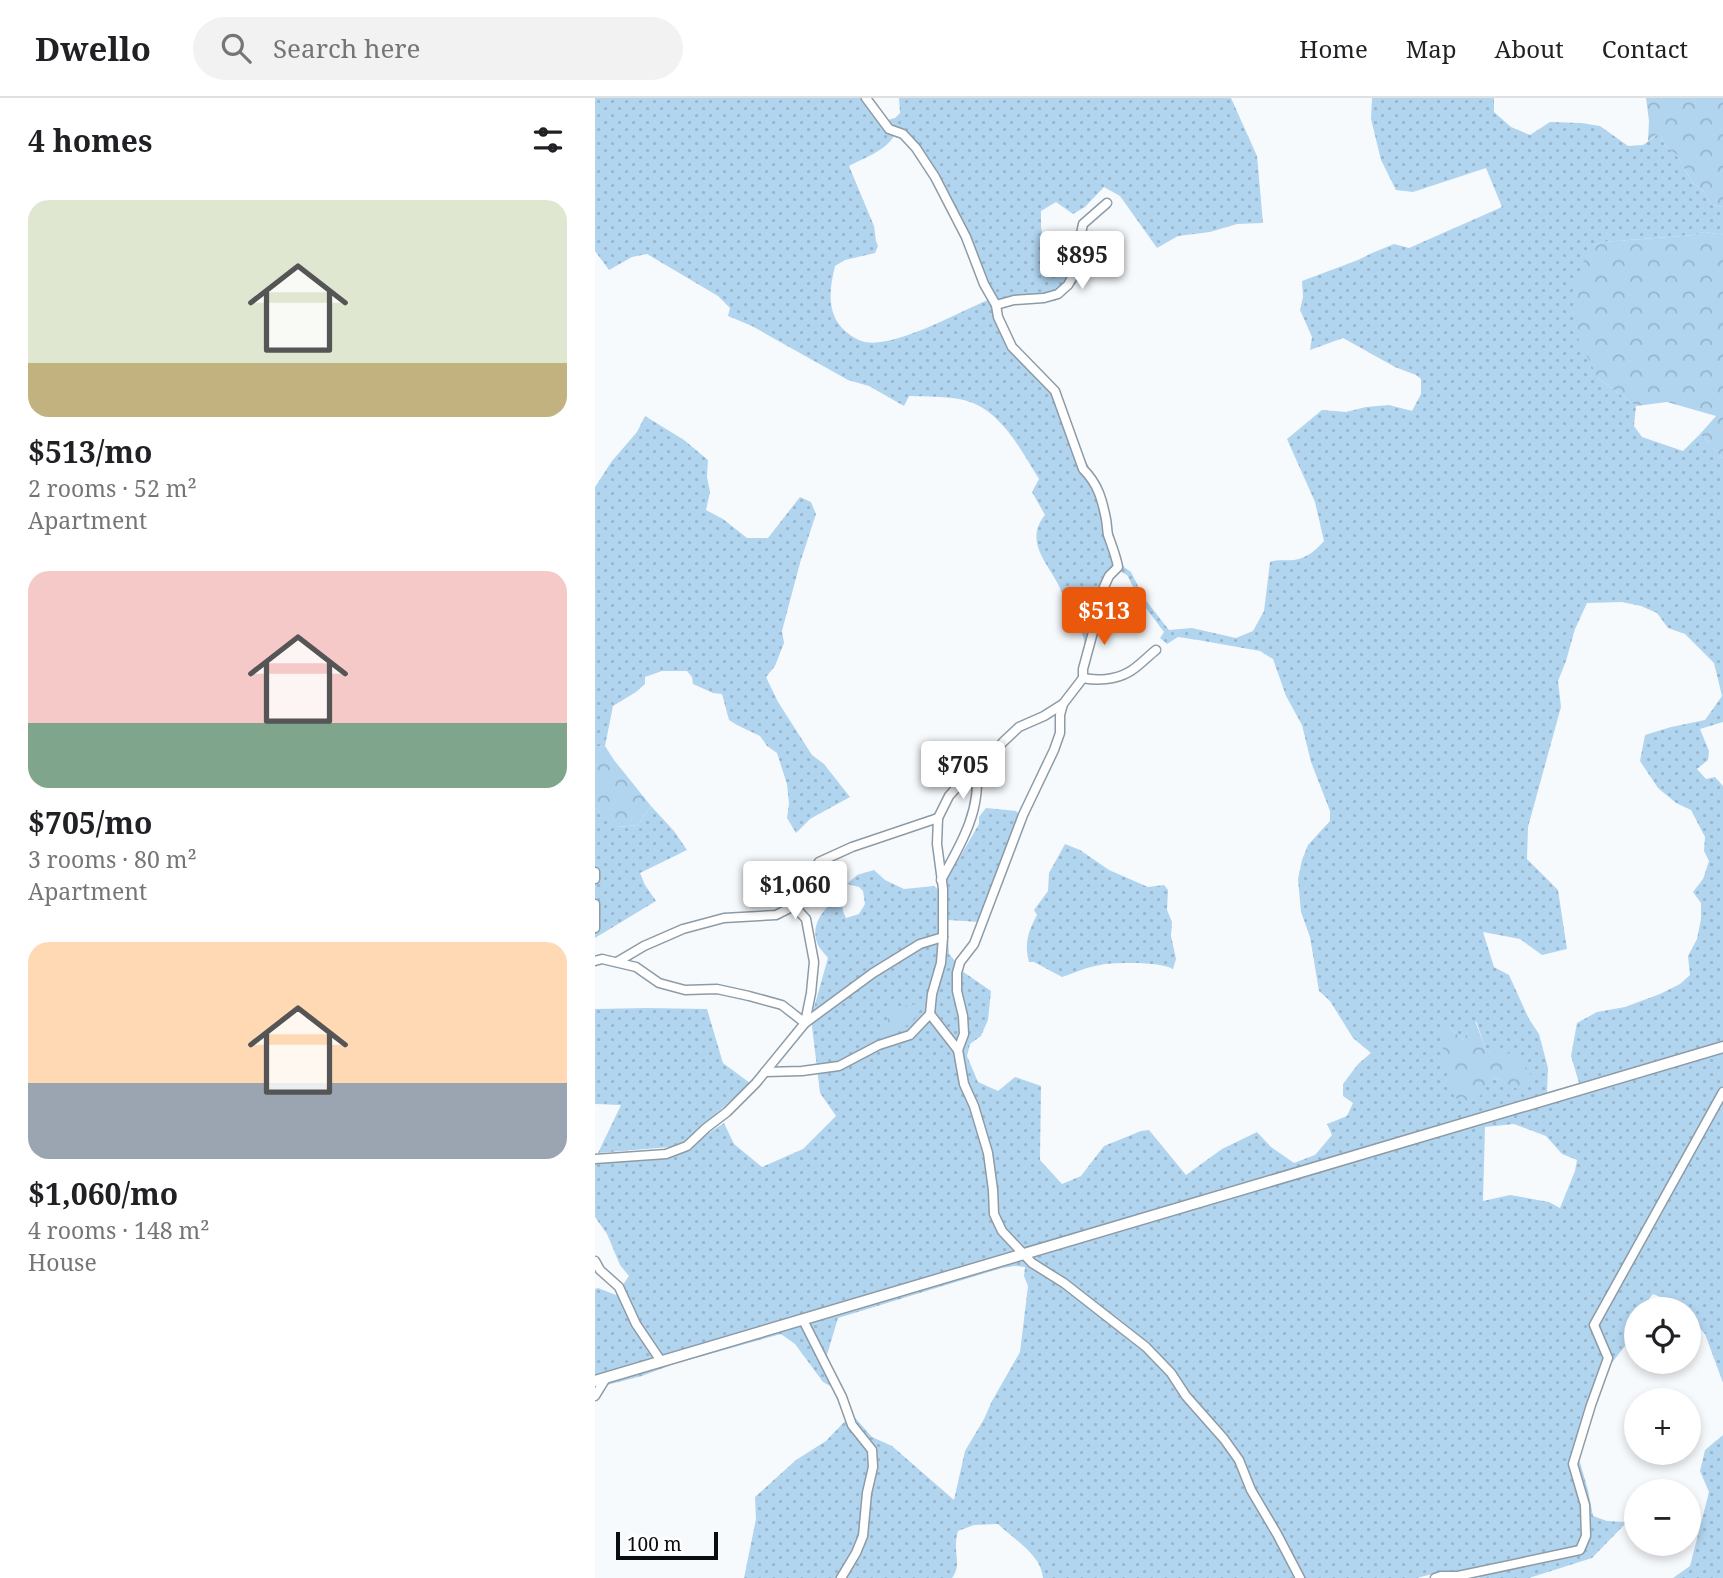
<!DOCTYPE html>
<meta charset="utf-8">
<style>
:root{--surface:#fff;--page:#f2f2f2;--text:#202124;--muted:#757577;--line:#e0e0e0;--accent:#ea580c}
body{margin:0;font-family:"Noto Serif",serif;background:var(--page);color:var(--text);height:100vh;display:flex;flex-direction:column;font-size:26px;white-space:nowrap}
*{box-sizing:border-box;margin:0}
p{font-size:23px;color:var(--muted)}
.icon{flex:none;width:38px;height:38px;fill:none;stroke:currentColor;stroke-width:2;stroke-linecap:round;stroke-linejoin:round}
.map{position:relative;flex:1;overflow:hidden}
.sheet{display:flex;flex-direction:column;background:var(--surface);width:595px}
.sheet>*{flex:none}
.fabs{position:absolute;left:1029px;top:1199px;display:grid;gap:14px}
.fabs a{display:grid;place-items:center;width:77px;height:77px;border-radius:50%;background:var(--surface);box-shadow:0 4px 10px #0003;font-size:35px}
.scale{position:absolute;left:21px;bottom:18px;width:102px;box-sizing:border-box;padding-left:7px;border:4px solid #080d11;border-top:0;font-size:19px;line-height:24px;white-space:nowrap;color:#080d11;-webkit-text-stroke:5px #fff;paint-order:stroke}
.price{position:absolute;translate:-50% -60px;padding:0 16px;border-radius:7px;background:#fff;color:#222;font-size:23px;line-height:46px;filter:drop-shadow(0 2px 4px #0008)}
.price::after{content:'';position:absolute;left:50%;top:42px;width:21px;height:16px;margin-left:-10px;background:inherit;clip-path:polygon(0 0,100% 0,50% 100%)}
.price.on{background:var(--accent);color:#fff}
ul{padding:0;list-style:none}
li{display:grid;align-content:center;gap:14px;height:371px;padding:0 28px}
li span{display:grid;place-items:center;height:217px;border-radius:21px;color:#555}
li>.icon{margin-inline-start:auto}
span .icon{width:126px;height:126px;fill:#fffc;stroke-width:1}
li b{font-size:30px}
h2{display:flex;justify-content:space-between;align-items:center;height:84px;padding:0 28px;font-size:30px}
header{display:flex;align-items:center;gap:42px;box-sizing:border-box;height:98px;padding:0 35px;background:var(--surface);border-bottom:2px solid var(--line)}
header strong{font-size:33px}
nav{display:flex;gap:38px;margin-inline-start:auto;font-size:24px}
.search{width:490px;height:63px;background:var(--page);display:flex;align-items:center;gap:18px;box-sizing:border-box;padding:0 24px;border-radius:38px;color:var(--muted);font-size:26px}
main{display:flex;flex:1;min-height:0}
.map>svg:first-child{display:block}
</style>
<header>
<strong>Dwello</strong>
<div class="search"><svg class="icon" aria-label="search" viewBox="0 0 24 24"><circle cx="10" cy="10" r="6"/><path d="M15 15l6 6"/></svg>Search here</div>
<nav><a>Home</a><a>Map</a><a>About</a><a>Contact</a></nav>
</header>
<main>
<section class="sheet">
<h2>4 homes<svg class="icon" aria-label="filters" viewBox="0 0 24 24"><path d="M4 7h16M4 17h16"/><circle cx="9" cy="7" r="2"/><circle cx="15" cy="17" r="2"/></svg></h2>
<ul>
<li><span style="background:linear-gradient(#dfe7d0 75%,#c2b280 0)"><svg class="icon" aria-label="home" viewBox="0 0 24 24"><path d="M3 11l9-7 9 7M6 9v11h12V9"/></svg></span><div><b>$513/mo</b><p>2 rooms · 52 m²</p><p>Apartment</p></div></li>
<li><span style="background:linear-gradient(#f6c9c9 70%,#7fa58c 0)"><svg class="icon" aria-label="home" viewBox="0 0 24 24"><path d="M3 11l9-7 9 7M6 9v11h12V9"/></svg></span><div><b>$705/mo</b><p>3 rooms · 80 m²</p><p>Apartment</p></div></li>
<li><span style="background:linear-gradient(#ffd9b3 65%,#9aa5b1 0)"><svg class="icon" aria-label="home" viewBox="0 0 24 24"><path d="M3 11l9-7 9 7M6 9v11h12V9"/></svg></span><div><b>$1,060/mo</b><p>4 rooms · 148 m²</p><p>House</p></div></li>
</ul>
</section>
<div class="map">
<svg width="1128" height="1480" viewBox="0 0 1128 1480">
<defs>
<pattern id="grass-dots" width="8" height="8" patternUnits="userSpaceOnUse" patternTransform="scale(1.75)"><rect width="8" height="8" fill="#b1d4ef"/><path d="M2 2h.1M6 6h.1" fill="none" stroke="#97b5cc" stroke-width="1.8" stroke-linecap="round"/></pattern>
<pattern id="forest-crowns" width="20" height="18" patternUnits="userSpaceOnUse" patternTransform="scale(1.75)"><rect width="20" height="18" fill="#b1d4ef"/><path d="M2 6a3 3 0 1 1 6 0M12 15a3 3 0 1 1 6 0" fill="none" stroke="#97b5cc"/></pattern>
</defs>
<rect width="100%" height="100%" fill="#f7fafd"/>
<g fill="url(#grass-dots)" fill-rule="evenodd">
<path d="M0,0h275l18,22 7,-2 5,-5 -1,-15h332l26,58 6,67 -26,1 -27,8 -32,4 -21,12 -37,-52 -16,-9 -19,20 -12,7 -17,-12 -15,9v17l10,38 18,13 14,-2 -16,15 -12,9 -34,1 -18,4 -4,8 15,33 43,42 11,34 23,49 9,12 15,59 9,24 7,5 13,26 25,32 23,-2 44,10 17,-7 11,-20 6,-49c8,-3 15,-1 24,-2 13,-2 22,-10 30,-19l-9,-39 -28,-63 35,-29 24,2 20,-5 23,-2 23,6 9,-17v-15l-5,-4 -21,-8 -52,-29 -33,12 2,-13 -12,-27 3,-13 -1,-16 56,-21 14,-7 22,-9 15,4 93,-41 -16,-39 -73,24 -17,-2 -15,-30 -10,-41 1,-21h122v14l17,15 19,8 20,-13 31,1 19,3 28,20 15,-1 14,-10 5,4 4,8 10,7 17,29 10,8 9,14 11,2v28l-19,-3 -10,3 -91,7 -9,3 4,133 38,28 -2,20 8,11 41,14 17,-17 23,24v264l-23,7 9,22 -1,9 -11,9 9,10 9,-2 8,9v597l-18,-49 -16,-17v-8h-8l-6,-6 -22,-9 -4,5 -3,10h-10v23l-25,32 -14,36 -18,59 9,31 5,26 14,5 20,1 -35,36 -63,20h-49l-17,-7 -23,1 -23,6h-374c-2,-24 -29,-38 -45,-54l-24,1 -16,6c-1,4 -2,8 -2,12 -1,13 5,23 -4,35h-208l12,-59 -1,-22 41,-37 30,-19 21,-22 -15,-32 -9,-5 -28,-38 -14,-10 -107,30 -32,12 -47,12v-99l3,-1 18,7 13,-19 -9,-11 -13,-31 -12,-17v-54l6,-2h25l40,-4 22,-7 10,-10 26,-17 10,21 28,23 41,-18 33,-33 -16,-23 -9,-75 17,-60c-3,-4 -8,-9 -10,-13 -10,-22 10,-39 23,-53l2,19 3,7 13,-4 6,-10 -2,-13 -4,-4 -12,-3 10,-9 17,-5 11,10 19,9 30,-3 6,5h5l1,-10 33,-57v-7l7,-9 30,3 4,4 -8,16 -16,50 -16,41 -33,-2 2,34 7,8 6,2v7l29,20 -3,29 -7,16 -11,8 -3,12 11,26 20,9 17,-14 26,9 -1,74 22,24 19,-8 23,-30 37,-15 8,-1 37,45 36,-26 35,-17 14,15 23,16 21,-8 17,-20 -5,-11 20,-8 6,-13 -10,-7v-12l15,-20 13,-11 -18,-15 -23,-37 -11,-10 -9,-54 -9,-25 -3,-33 4,-19 6,-15 22,-24v-10l-19,-49 -9,-37 -16,-29 -13,-37 -13,-8 -62,-11 -20,-3 -11,7 -7,-6 4,-6 -24,-32 -13,-25 -8,-4 -9,8 -20,70 -5,-1c-1,-20 -8,-18 -16,-34 -4,-8 -5,-17 -9,-26 -11,-24 -37,-46 -15,-73l-13,-23 7,-13c-20,-32 -40,-73 -80,-80 -16,-3 -34,-2 -50,-3l-5,10 -35,-20 -21,-6 -96,-54 -24,-10 2,-8 -12,-12 -71,-42 -15,3 -23,13 -14,-19zM299,38l7,1 28,36 30,58 29,69c-29,12 -93,48 -123,42 -9,-2 -17,-8 -23,-14 -16,-18 -12,-41 -7,-62l10,-6 30,-7 3,-7 -2,-5 -2,-15 -25,-60c15,-8 36,-15 45,-30zM1027,504l19,4 16,7 11,15 17,6 29,29 8,33 -17,24 -34,7 -26,8 -5,26 18,27 18,15 15,7 14,27 -1,14 5,10 -6,18 -10,13 8,11v16l-4,20 -9,17 2,19 -10,9 -20,10 -35,13 -28,5 -20,11 -6,33 8,27 -32,9 1,-24 -9,-34 -10,-15 -20,-44 -15,-8 -11,-35 37,7 22,16 25,-6 -9,-59 -31,-31 1,-32 33,-120 -3,-26 8,-20 9,-32 12,-26zM881,923l11,32 23,31 -11,-5 -7,-1 -44,-52 15,14zM919,1026l32,12 16,18 15,6 -2,11 -15,37 -11,-6 -39,-7 -27,6 2,-74zM420,1168l10,1 -1,9 4,10 -8,66 -28,49 -8,18 -19,32 -11,49 -62,-54 -20,-9 -22,-25 -20,-46 -3,-11 11,-37 164,-50z"/>
<polygon points="50,318 89,342 113,362 112,379 115,394 111,412 128,421 152,440 173,440 205,399 216,404 221,416 205,465 187,533 189,545 180,568 171,579 183,604 217,657 229,666 255,699 215,721 201,735 192,720 194,706 192,686 182,655 172,648 165,638 142,627 134,622 127,596 118,595 98,586 97,579 92,573 67,573 50,579 50,586 41,594 18,608 10,648 0,649 0,389 17,363 42,334"/>
<polygon points="56,708 79,733 92,752 45,775 50,787 61,803 0,840 0,710 22,729 43,727"/>
<path d="M470,746l15,6 29,20 39,17 16,-2 4,5 -1,20 5,12 -1,14 5,23 -3,10c-11,-7 -58,-7 -73,-4 -13,2 -26,8 -38,12l-28,-15h-5c-5,-19 -1,-30 8,-47l-3,-5 14,-19 1,-18z"/>
<polygon points="52,910 112,911 128,965 155,985 92,1042 75,1049 3,1055 26,1007 0,1006 0,911"/>
<polygon points="1128,1337 1128,1480 1078,1480 1095,1468 1114,1394 1105,1373 1110,1352"/>
</g>
<g fill="url(#forest-crowns)">
<polygon points="1051,0 1128,0 1128,109 1117,107 1108,93 1098,85 1081,56 1071,49 1067,41 1061,37 1053,43 1054,23"/>
<polygon points="1109,134 1128,137 1128,360 1105,336 1121,318 1072,304 1041,308 1003,280 981,236 977,195 993,151 999,147 1008,144 1099,137"/>
<polygon points="10,648 19,662 56,708 43,727 21,729 0,710 0,649"/>
<polygon points="329,905 317,925 286,939 297,910"/>
<polygon points="880,923 892,954 922,955 936,977 937,985 929,995 904,981 897,980 881,1004 860,1000 848,962 848,933 853,928 868,942"/>
</g>
<g fill="none" stroke-linecap="round" stroke-linejoin="round">
<g stroke="#8d9ba6" stroke-width="11">
<g id="minor">
<path d="M271,0l23,31 14,5 13,14 19,29 31,60 18,47 12,21 2,12 14,30 43,44 28,78c15,15 19,30 23,50 1,5 1,11 2,16 4,11 8,21 10,32l-9,9 -5,11 -2,12 -19,70v9l-20,26 -3,11v18l-6,17 -31,65 -49,129 -14,18 -3,11v18l6,25 1,18 -6,16 6,34 10,22 14,47 5,37 1,24 8,17 30,32 32,20 82,64 25,26 15,23 38,43 15,21 12,30 26,44 23,44"/>
<polyline points="401,207 419,202 449,200 463,196 473,187 484,167 484,145 488,126 512,105"/>
<path d="M488,580c14,3 32,2 46,-6 9,-5 18,-15 27,-22"/>
<polyline points="0,774 0,781"/>
<path d="M346,782c19,-34 41,-70 35,-111"/>
<polyline points="0,806 0,830"/>
<polyline points="0,863 7,861 41,869 64,885 90,892 122,891 154,898 187,907 210,925 216,895 219,864 211,821 199,808"/>
<polyline points="22,864 49,848 88,831 129,820 181,817 199,808 212,782 224,764 257,749 343,720"/>
<polyline points="363,952 335,916 337,896 346,865 348,839 348,791 342,746 343,720 354,698 371,679 389,666 408,644 424,629 449,618 468,606"/>
<polyline points="170,974 207,973 244,968 284,947 315,937 335,916"/>
<polyline points="0,1061 71,1056 92,1048 111,1030 132,1014 161,985 210,925 278,875 325,846 348,839"/>
<polyline points="0,1163 5,1172 24,1189 41,1226 66,1263"/>
<polyline points="208,1222 247,1299 257,1327 277,1352 278,1369 272,1395 268,1438 261,1455 246,1480"/>
<polyline points="0,1298 11,1280"/>
<polyline points="840,1480 846,1478 863,1478 985,1452 991,1438 990,1407 978,1366 996,1307 1013,1260 999,1227 1128,994"/>
</g>
</g>
<g stroke="#8d9ba6" stroke-width="13">
<polyline id="tertiary" points="0,1283 1128,949"/>
</g>
<use href="#minor" stroke="#fff" stroke-width="8"/>
<use href="#tertiary" stroke="#fff" stroke-width="10"/>
</g>
</svg>
<div class="fabs">
<a><svg class="icon" aria-label="locate" viewBox="0 0 24 24"><circle cx="12" cy="12" r="6"/><path d="M12 2v4M12 18v4M2 12h4M18 12h4"/></svg></a>
<a>+</a>
<a>−</a>
</div>
<div class="scale">100 m</div>
<b class="price" style="left:487px;top:193px">$895</b>
<b class="price on" style="left:509px;top:549px">$513</b>
<b class="price" style="left:368px;top:703px">$705</b>
<b class="price" style="left:200px;top:823px">$1,060</b>
</div>
</main>
